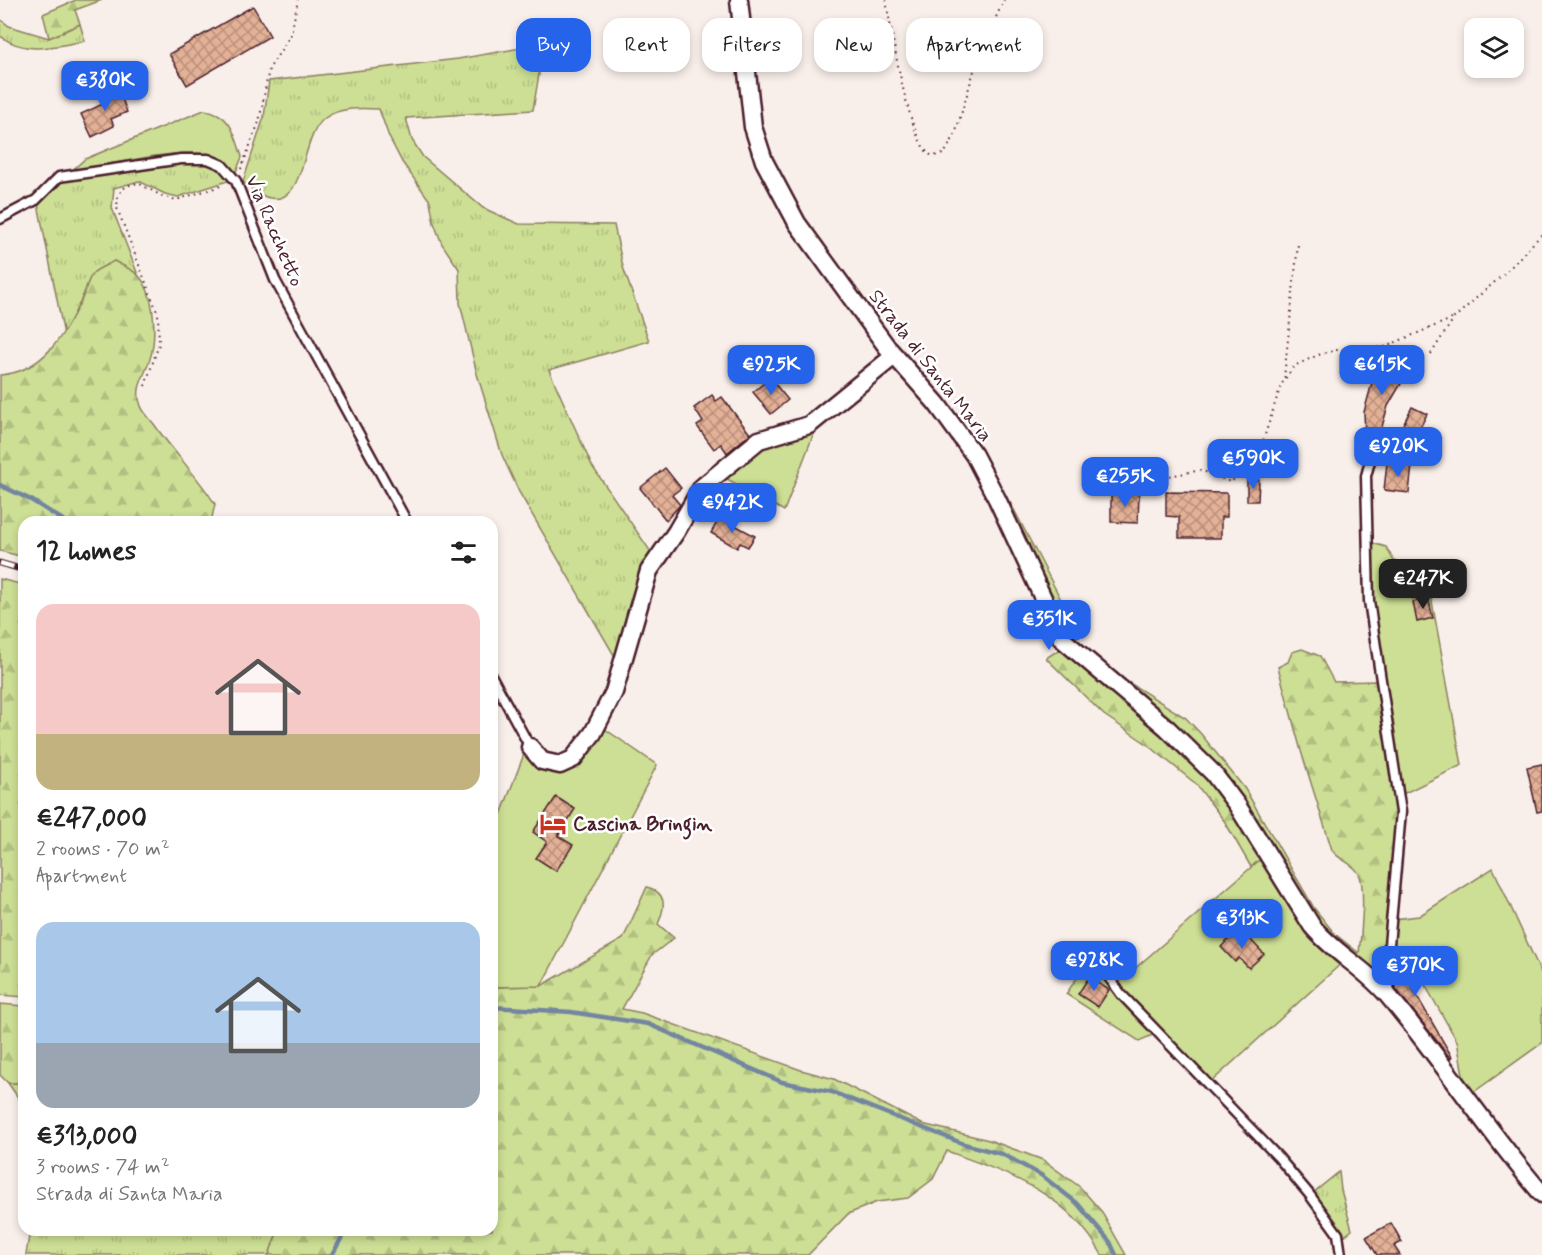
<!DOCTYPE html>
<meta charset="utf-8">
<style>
:root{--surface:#fff;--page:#f6f6f6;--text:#222;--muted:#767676;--accent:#2563eb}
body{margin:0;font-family:Mynerve,sans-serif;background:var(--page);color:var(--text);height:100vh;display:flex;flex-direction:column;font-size:22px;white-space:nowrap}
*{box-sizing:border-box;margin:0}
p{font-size:20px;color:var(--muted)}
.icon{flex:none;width:33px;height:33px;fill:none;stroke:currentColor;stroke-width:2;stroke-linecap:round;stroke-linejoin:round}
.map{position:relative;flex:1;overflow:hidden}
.drawer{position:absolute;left:18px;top:516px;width:480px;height:720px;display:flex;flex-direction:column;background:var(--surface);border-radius:18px;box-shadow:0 3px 9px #0003}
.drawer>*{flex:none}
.top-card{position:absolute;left:516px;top:18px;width:570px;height:54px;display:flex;gap:12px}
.controls{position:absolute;left:1464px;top:18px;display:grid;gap:12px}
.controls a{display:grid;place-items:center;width:60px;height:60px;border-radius:12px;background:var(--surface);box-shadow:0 3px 9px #0003;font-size:30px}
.price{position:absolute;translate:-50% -51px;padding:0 14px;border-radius:12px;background:var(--accent);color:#fff;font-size:20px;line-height:39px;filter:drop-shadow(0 2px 3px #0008)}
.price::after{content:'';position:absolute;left:50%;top:36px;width:18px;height:14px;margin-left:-9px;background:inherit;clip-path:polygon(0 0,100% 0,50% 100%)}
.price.on{background:#222;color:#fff}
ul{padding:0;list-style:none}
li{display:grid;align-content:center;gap:12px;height:318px;padding:0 18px}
li span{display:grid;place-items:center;height:186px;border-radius:18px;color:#555}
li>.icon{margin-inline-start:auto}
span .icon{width:108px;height:108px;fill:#fffc;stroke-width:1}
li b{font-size:26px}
h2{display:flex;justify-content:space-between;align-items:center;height:72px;padding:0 18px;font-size:26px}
.pill{padding:0 21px;border-radius:18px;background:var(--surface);box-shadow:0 3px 9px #0003;font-size:21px;line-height:54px}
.pill.on{background:var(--accent);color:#fff}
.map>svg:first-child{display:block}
</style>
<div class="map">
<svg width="1542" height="1255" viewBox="0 0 1542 1255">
<defs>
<pattern id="grass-tufts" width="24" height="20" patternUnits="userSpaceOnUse" patternTransform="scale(1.5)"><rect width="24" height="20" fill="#ccdf94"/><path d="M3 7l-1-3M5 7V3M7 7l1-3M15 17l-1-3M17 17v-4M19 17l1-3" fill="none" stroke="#b1bf80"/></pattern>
<pattern id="forest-firs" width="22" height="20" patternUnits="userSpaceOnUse" patternTransform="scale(1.5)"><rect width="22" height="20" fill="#ccdf94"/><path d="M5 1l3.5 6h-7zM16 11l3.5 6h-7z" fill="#b1bf80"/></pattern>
<pattern id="building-cross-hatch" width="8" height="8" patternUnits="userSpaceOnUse" patternTransform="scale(1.5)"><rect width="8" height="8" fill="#e3b196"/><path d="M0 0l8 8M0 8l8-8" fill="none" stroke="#ba8f7b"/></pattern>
</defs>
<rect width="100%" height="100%" fill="#f9efea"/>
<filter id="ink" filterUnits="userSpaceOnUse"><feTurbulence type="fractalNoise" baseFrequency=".0167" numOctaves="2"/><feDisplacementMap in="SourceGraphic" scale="12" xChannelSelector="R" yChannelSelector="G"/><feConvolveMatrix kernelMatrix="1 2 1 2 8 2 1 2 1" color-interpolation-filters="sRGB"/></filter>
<g filter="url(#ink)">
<g fill="url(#grass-tufts)" stroke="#8b7f60" stroke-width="1.5">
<path d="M0,19l9,7 40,12 31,-14 5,17c-30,5 -58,15 -85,-5z"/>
<path d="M544,44l-11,66 -127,8 6,22 11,17 60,51 36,16 95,1 9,42 26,74 -100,29 43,96 61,89 -35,107 -99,-170 -17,-37 -25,-81 -17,-71 -1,-34 -17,-25 -8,-21 -4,-22 -28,-39 -13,-25 -10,-28c-17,-1 -40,-2 -54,9 -25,18 -18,87 -55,80 -9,-1 -20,-11 -27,-16l21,-65 5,-36 189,-22z"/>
<polygon points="194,162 217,167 231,180 178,197 165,194 139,181 114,188 112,208 138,275 114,261 94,273 64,335 38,204 63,180"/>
<polygon points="8,1083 24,1083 24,1106"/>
<polygon points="1339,1172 1341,1190 1352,1230 1343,1237 1313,1193"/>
<polygon points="30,1230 278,1230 269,1255 26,1255"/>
</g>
<g fill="url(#forest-firs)" stroke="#8b7f60" stroke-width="1.5">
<polygon points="76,0 102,0 75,10 80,24 49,38 43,14"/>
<path d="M114,261c7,4 18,8 24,14 18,18 19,65 11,87 -5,15 -15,27 -8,44 2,6 9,13 13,18 19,28 43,51 61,80l-4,18h-187v35l-24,-6v-176c44,-3 65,-42 82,-76 3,-8 6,-20 11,-26 5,-5 15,-8 21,-12z"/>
<path d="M1005,502h5l70,134 -7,2 55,44 58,36 15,16 44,55 69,119 21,26 24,19c2,-15 7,-66 0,-79 -6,-12 -20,-13 -27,-24l-31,-99 -23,-84 10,-5 4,-10 10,-3 18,7 14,26 42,-1 21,130 -14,165 -14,-2 -38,-32 -89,-138 -173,-164z"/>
<polygon points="0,579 24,585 24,997 0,995"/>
<polygon points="1063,647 1201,766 1263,857 1251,867 1225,822 1196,784 1147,744 1104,715 1046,658"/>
<path d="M647,887c21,6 18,21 11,37l16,14 -22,17 -30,54 20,4 159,57 33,9 88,45 67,16 54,20 37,27 21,24 25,44h-24c-34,-62 -93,-81 -155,-104l-14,28 -25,19 -31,4 -29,12 -40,41h-539l9,-25h214v-243l49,-1 82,-47z"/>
<polygon points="0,1004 24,1006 24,1083 8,1083 0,1075"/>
</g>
<g fill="#ccdf94" stroke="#8b7f60" stroke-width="1.5">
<path d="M204,110c27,3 31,25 38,47l-7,17c-8,-10 -17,-18 -31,-20 -26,-5 -107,12 -135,19l16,-14z"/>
<polygon points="817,425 784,511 720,475 750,451"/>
<polygon points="1372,543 1386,547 1394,561 1409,569 1412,599 1431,596 1462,765 1403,794 1373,597"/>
<polygon points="602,727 657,765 541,986 492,987 492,838 526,749 549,767"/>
<polygon points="1263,857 1344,961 1210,1083 1117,984"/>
<polygon points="1493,868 1542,975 1542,1043 1471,1094 1465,1086 1457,1041 1412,962 1392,966 1394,919 1419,916"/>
<polygon points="1093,961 1113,989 1155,1034 1139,1041 1066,994 1081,972"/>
</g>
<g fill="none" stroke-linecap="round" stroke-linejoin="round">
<g stroke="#7385a0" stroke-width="4.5">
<polyline points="0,485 31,500 66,522"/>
<polyline points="492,1007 571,1012 648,1024 782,1082 832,1092 964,1144 1002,1154 1041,1175 1077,1203 1110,1242 1116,1255"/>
<polyline points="332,1255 346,1230"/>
</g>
</g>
<g fill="url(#building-cross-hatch)" stroke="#4a1f2b" stroke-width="1.5">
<polygon points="253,6 270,36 187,85 169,54"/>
<polygon points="117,85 127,112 111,119 114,126 92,137 81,114 103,104 98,93"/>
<polygon points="1392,358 1410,368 1388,406 1379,437 1377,436 1375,441 1365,437 1364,412 1373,379 1383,362 1388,365"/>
<polygon points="770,378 788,400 771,414 753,392"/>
<polygon points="712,395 716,401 722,397 750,434 727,453 721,444 714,449 697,426 703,422 694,408"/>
<polygon points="1412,407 1427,414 1408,451 1393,444"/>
<polygon points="1387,463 1412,465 1409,493 1384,490"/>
<polygon points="665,468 681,488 672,495 680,505 666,520 640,488"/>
<polygon points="1247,480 1259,480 1258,501 1247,501"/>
<polygon points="1166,492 1227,493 1227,517 1221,517 1221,538 1179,538 1179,517 1166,516"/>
<polygon points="1111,493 1139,493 1138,523 1111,522"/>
<polygon points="720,517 755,536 748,547 740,543 737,548 711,533"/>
<polygon points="1428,598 1433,618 1417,622 1413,602"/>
<polygon points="1542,764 1542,811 1537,812 1527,767"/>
<polygon points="556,797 575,809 558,836 573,845 556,871 536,858 547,842 533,832"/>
<polygon points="1237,931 1246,941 1249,938 1264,954 1249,968 1239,958 1235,962 1221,947"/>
<polygon points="1412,962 1423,981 1413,989 1452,1057 1450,1058 1396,989 1393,966"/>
<polygon points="1089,977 1109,990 1098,1007 1078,994"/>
<polygon points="1391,1223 1402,1242 1394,1246 1400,1255 1377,1255 1366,1237"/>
</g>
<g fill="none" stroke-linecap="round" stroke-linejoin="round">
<g stroke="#4a1f2b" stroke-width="13">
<g id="service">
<polyline points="0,219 36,200 59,177 181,159 208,159 222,165 236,181 275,280 407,522"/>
<polyline points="1370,461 1366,476 1369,601 1401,812 1387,967 1390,994"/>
<polyline points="492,677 530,747"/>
<polyline points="1097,961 1121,994 1278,1157 1309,1194 1338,1234 1341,1255"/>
</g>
</g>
<g stroke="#4a1f2b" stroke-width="21">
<g id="minor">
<path d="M739,0l14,127 11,34 33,62 90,124 50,57 37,51 23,44 65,140 105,89 46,45 24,32 75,121c23,28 56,44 78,72 53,63 98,134 152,196"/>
<polyline points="530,747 542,761 560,765 573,759 593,733 614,692 649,571 676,532 702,487 759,440 809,425 894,356"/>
</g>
</g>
<g stroke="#4a1f2b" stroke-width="2" stroke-dasharray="1.5 4.5" stroke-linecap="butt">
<path d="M886,0c5,27 23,149 47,156l11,-2 11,-19 24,-81 25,-54"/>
<polyline points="241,169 259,122 269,69 291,34 298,0"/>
<polyline points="1431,354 1454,318 1507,271 1542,234"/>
<polyline points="1284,378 1298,244"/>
<polyline points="145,386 159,344 158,314 117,208 118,195 126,186 138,183 162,196 176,200 224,185"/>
<polyline points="1164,477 1201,470 1230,482 1255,466 1281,385 1294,366 1318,355 1337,350 1384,347 1454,318"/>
</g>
<use href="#service" stroke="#fff" stroke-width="8"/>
<use href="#minor" stroke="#fff" stroke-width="16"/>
<g stroke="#4a1f2b" stroke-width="7">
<polyline id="rail" points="0,563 24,570"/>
</g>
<use href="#rail" stroke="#fff" stroke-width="4.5" stroke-dasharray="14" stroke-linecap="butt"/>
</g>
</g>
<defs>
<g id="hotel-bare" transform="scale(2.07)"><path d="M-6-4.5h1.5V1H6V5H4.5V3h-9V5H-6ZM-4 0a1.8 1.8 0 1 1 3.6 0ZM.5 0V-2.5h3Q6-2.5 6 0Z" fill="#c8321e" stroke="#fff" stroke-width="2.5" paint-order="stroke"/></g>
</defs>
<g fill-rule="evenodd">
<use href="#hotel-bare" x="553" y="824"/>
</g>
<g text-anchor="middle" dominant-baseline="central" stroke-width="5" stroke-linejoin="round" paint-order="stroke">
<g font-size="20" fill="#4a1f2b" stroke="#fff">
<text transform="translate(274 231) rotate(67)">Via Racchetto</text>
<text transform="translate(930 366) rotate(52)">Strada di Santa Maria</text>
</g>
<g font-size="20" font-weight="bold" fill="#4a1f2b" stroke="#fff" text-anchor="start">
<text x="573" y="824">Cascina Bringin</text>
</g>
</g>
</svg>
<div class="controls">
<a><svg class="icon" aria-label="layers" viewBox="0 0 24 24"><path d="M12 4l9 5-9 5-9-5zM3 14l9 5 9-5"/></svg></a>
</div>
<b class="price" style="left:105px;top:112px">€380K</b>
<b class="price" style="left:771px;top:396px">€925K</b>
<b class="price" style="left:1382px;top:396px">€615K</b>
<b class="price" style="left:1398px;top:478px">€920K</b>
<b class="price" style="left:1253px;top:490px">€590K</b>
<b class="price" style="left:1125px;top:508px">€255K</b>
<b class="price" style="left:732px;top:534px">€942K</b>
<b class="price on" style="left:1423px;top:610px">€247K</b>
<b class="price" style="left:1049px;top:651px">€351K</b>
<b class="price" style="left:1242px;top:950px">€313K</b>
<b class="price" style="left:1094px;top:992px">€928K</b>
<b class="price" style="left:1415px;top:997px">€370K</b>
<div class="top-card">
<a class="pill on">Buy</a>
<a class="pill">Rent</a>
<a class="pill">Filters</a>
<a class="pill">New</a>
<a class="pill">Apartment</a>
</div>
<section class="drawer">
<h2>12 homes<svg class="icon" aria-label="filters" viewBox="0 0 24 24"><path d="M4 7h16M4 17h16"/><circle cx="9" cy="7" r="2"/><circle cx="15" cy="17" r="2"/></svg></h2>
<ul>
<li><span style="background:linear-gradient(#f6c9c9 70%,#c2b280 0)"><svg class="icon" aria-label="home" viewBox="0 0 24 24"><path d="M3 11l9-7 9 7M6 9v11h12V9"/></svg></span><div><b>€247,000</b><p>2 rooms · 70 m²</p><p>Apartment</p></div></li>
<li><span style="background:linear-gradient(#a9c7e8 65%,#9aa5b1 0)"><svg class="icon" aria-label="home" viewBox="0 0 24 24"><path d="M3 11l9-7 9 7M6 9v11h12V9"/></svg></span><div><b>€313,000</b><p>3 rooms · 74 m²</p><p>Strada di Santa Maria</p></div></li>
</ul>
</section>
</div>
